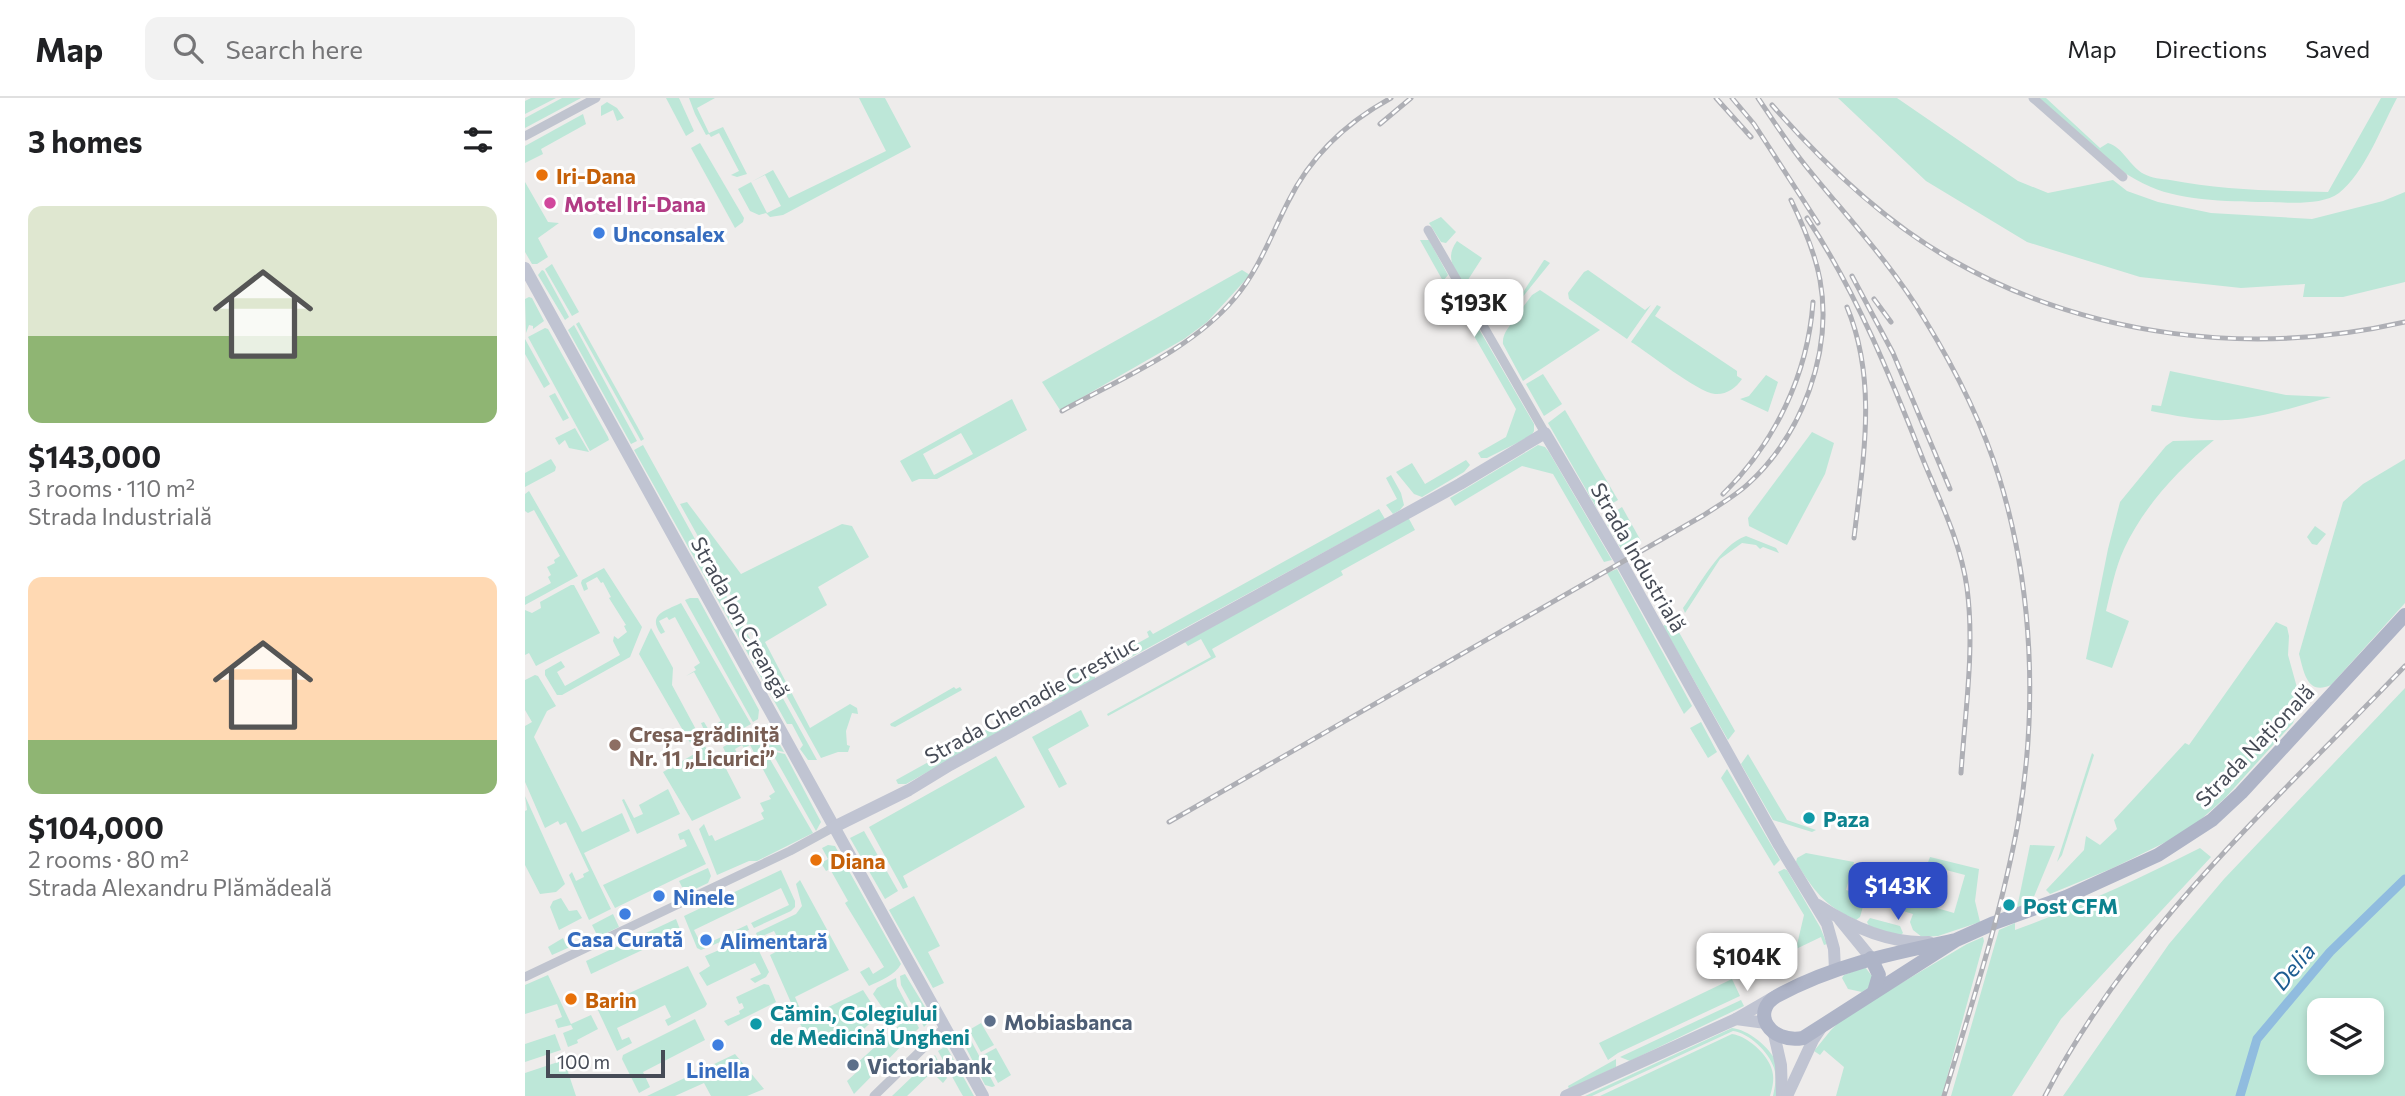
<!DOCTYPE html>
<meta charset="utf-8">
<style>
:root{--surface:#fff;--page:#f2f2f2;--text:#202124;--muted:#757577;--line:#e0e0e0;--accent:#2e4cc4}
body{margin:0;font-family:Commissioner,sans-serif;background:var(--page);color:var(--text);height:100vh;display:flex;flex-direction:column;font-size:26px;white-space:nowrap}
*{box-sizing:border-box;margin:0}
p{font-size:23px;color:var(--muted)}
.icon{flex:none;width:38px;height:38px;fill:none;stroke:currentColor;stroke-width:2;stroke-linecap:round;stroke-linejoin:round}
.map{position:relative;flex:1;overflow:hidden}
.sheet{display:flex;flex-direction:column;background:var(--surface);width:525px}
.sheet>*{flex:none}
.buttons{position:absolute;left:1782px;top:900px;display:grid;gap:14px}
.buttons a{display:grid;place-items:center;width:77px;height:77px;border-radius:14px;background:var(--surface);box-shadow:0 4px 10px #0003;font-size:35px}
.scale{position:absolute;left:21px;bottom:18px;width:119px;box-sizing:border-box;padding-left:7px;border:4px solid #464b56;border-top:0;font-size:19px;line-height:24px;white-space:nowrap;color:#464b56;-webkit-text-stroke:5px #fff;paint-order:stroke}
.price{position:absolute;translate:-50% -60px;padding:0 16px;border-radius:14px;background:#fff;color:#222;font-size:23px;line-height:46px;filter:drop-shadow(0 2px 4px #0008)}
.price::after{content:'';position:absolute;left:50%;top:42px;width:21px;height:16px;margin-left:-10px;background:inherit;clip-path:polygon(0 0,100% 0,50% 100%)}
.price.selected{background:var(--accent);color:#fff}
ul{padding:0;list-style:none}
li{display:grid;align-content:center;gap:14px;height:371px;padding:0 28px}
li span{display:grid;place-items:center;height:217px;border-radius:14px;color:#555}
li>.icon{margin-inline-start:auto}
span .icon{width:126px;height:126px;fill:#fffc;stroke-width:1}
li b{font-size:30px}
h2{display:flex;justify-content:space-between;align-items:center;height:84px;padding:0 28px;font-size:30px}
header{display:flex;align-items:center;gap:42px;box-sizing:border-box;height:98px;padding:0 35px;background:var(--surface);border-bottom:2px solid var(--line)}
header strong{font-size:33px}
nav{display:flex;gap:38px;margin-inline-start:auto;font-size:24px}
.search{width:490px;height:63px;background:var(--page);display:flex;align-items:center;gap:18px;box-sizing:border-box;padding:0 24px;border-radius:14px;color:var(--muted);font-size:26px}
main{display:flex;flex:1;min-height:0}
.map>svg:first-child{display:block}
</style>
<header>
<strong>Map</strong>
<div class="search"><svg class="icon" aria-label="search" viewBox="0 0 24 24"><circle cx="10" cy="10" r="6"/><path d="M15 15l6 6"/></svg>Search here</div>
<nav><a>Map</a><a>Directions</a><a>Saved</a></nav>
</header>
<main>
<section class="sheet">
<h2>3 homes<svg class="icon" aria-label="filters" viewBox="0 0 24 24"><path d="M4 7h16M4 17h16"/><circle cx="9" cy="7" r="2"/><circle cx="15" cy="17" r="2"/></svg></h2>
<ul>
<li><span style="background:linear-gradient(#dfe7d0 60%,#8fb573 0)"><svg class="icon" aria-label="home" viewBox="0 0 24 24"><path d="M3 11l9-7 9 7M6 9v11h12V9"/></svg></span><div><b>$143,000</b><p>3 rooms · 110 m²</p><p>Strada Industrială</p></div></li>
<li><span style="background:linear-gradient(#ffd9b3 75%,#8fb573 0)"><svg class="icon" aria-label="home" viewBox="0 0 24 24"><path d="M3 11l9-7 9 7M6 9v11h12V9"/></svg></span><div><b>$104,000</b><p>2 rooms · 80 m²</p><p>Strada Alexandru Plămădeală</p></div></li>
</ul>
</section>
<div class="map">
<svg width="1880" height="998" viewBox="0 0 1880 998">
<rect width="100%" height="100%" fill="#eeeceb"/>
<g fill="#bde7d8" fill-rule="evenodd">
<polygon points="6,0 31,0 0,16 0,3"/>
<polygon points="37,0 56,0 0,30 0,20"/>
<polygon points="141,0 154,0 169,33 161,38"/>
<polygon points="164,0 190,0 172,10 184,35 198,29 222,76 212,79 206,77 214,73 194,35 186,39 184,36 181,37 170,16"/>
<path d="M334,0h26l26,49 -128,68 -13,2 -4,-4 -7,2 -9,-4 -12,-22 35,-19 16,28 97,-47zM240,77l16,31 -14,7 -16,-31z"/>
<polygon points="1313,0 1372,0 1493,83 1523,95 1588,82 1602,93 1633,104 1686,115 1787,121 1858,103 1880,94 1880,184 1818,199 1778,199 1780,186 1716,190 1615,179 1502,144 1401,83"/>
<path d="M1514,0h7l54,50 8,-5c15,4 21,23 36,31 7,4 18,5 26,6 52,10 106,11 158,12l53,-94h16c-15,28 -33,76 -58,95 -16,12 -48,10 -67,9 -35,0 -90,-1 -121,-15 -44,-19 -77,-57 -112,-89z"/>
<polygon points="82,4 92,10 99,20 92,23 88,12 76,18 76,8"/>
<polygon points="58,16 61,26 16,51 18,56 0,65 0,48"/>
<polygon points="175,45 219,120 218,124 210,130 166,50"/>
<polygon points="0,84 23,124 34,125 13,140 23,159 12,166 7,166 0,154"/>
<polygon points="916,119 931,134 921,145 916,144 904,125"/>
<polygon points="895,142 904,142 923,177 918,183"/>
<path d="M932,143l25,17 -18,28c-9,-18 -20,-27 -7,-45z"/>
<polygon points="1020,162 1025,165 984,216 1019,162"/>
<polygon points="27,166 54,214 47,218 20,171"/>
<polygon points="17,172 19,173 44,219 40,222 13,177"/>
<polygon points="717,172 725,177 682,224 659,241 535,312 517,284"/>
<polygon points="1063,172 1120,212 1126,207 1102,241 1044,201 1043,195 1059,174"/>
<polygon points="947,184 973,207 970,212 959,217 955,214 959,208 949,189 943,190"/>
<polygon points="929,188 1009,326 1009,333 1006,338 962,360 956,360 953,355 981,339 991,311 921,189"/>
<path d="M1015,192l60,40 -77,51 -20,-37c-1,-12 7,-16 11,-26l6,3 2,-3 -5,-3 15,-20z"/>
<polygon points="4,199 7,200 19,223 8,231 8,228 4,227 1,235 0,201"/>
<path d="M1132,207l4,2 -6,9 82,55v5l5,3c-6,9 -16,16 -27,15 -18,-2 -66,-41 -84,-52z"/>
<polygon points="54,224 112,328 119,341 116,343 51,226"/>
<polygon points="49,227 112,343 106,346 43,232"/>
<polygon points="20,230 23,231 83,339 84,342 65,353 3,239"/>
<polygon points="0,241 25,286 19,290 0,256"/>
<path d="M1645,273l116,24 45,2c-33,9 -68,21 -103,23 -26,1 -51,-4 -77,-9l1,-6 9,1z"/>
<polygon points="1018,276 1037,306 1019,318 1001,286"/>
<polygon points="1241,277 1253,284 1243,314 1215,301 1224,298"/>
<polygon points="30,295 44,320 38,323 24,298"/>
<path d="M487,301l15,31 -90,49h-18l-7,3 -12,-21zM436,335l12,21 -39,21 -11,-21z"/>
<polygon points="1040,312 1093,402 1076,412 1071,409 1023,325"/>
<polygon points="50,330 64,354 44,350 40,342 34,347 30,340"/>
<polygon points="1287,334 1309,345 1300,376 1262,447 1224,428 1223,420"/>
<path d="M1689,342c-36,30 -70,66 -90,109 -9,19 -13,42 -18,62l23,10 -17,47 -26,-9 22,-110 12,-47 46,-56 7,-5z"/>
<polygon points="118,347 292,662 283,662 275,651 278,647 267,626 262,626 109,352"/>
<polygon points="1013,347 1020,349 1024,354 1087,462 1079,464 1028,376 997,368 930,408 925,400"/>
<polygon points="26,361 31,369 30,373 0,389 0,375"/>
<path d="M1880,361v144l-74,82c-24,11 -27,-13 -32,-31l44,-152 20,-18z"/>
<polygon points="941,362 945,367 939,374 897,399 889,396 871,374 887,365 900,386"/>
<polygon points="866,377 876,395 879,407 875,412 868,416 861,407 872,401 861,380"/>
<polygon points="4,393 53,478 0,507 0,499 26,485 23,479 26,477 22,469 30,465 29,462 35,458 9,412 3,415 0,413 0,396"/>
<polygon points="162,404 216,476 317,426 327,428 344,459 293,489 302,507 240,544 285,630 325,606 332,610 333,616 327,615 321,633 322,647 325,648 323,654 313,654 296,660 155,406"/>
<polygon points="1097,409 1116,443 1098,454 1079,421"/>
<polygon points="854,411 860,421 588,569 586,560 624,539 622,534 625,532 628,536"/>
<polygon points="883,419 890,432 816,473 818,477 687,551 691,559 583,618 582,616 686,559 676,541 663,548 660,544"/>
<polygon points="1790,428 1801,436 1792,447 1787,446 1782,439"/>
<path d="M1221,438l30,12 3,5 -16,-6 -3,2 -4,-4 -14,-2 -22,16 -35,54 -2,-5c16,-22 37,-63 63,-72z"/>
<polygon points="79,470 117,529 105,559 37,597 32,597 20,577 20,572 36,563 40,569 32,574 40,588 95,557 88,543 89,538 93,541 102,534 99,528 101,527 84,500 86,499 78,484 76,485 72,479 61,485 63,491 59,493 56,485 57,482"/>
<polygon points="1092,471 1167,608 1159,616 1082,475"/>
<polygon points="46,487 49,487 75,535 11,568 4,555 0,557 0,512 7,515 16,510 15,504"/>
<polygon points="165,500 173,500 234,612 233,621 228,624 160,502"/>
<path d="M156,505l70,121 -36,20 -6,-3 -8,-18 3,-1 6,10 7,-4 -2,-3 6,-4 -27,-49 -8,4 10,-6 -2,-3 6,-4 -25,-46 -6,3 -2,-3 -8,4 6,11 -4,2c-14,-20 4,-23 20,-31z"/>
<polygon points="1152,519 1156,522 1151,529 1210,633 1203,642 1138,528"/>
<polygon points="1751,524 1762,529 1764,538 1763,557 1776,604 1768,625 1700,700 1673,724 1647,741 1588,770 1525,796 1521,792 1559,752 1561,738 1575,747 1592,731 1589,722 1660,645 1664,647"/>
<polygon points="126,530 148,570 147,587 181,650 186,657 195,659 216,700 167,723 138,674 171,655 114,556"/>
<polygon points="565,567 570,576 570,581 528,604 519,592"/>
<polygon points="10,577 13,578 31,608 22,613 9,639 57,734 97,715 105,733 59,755 86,811 64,822 44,777 47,774 51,783 59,779 58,776 64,773 41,724 35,727 33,723 20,730 0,684 0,628 7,624 0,612 0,582"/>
<polygon points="429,589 431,591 435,589 437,592 370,629 366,628 365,626"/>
<path d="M1880,590v408h-342l106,-152 55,-65zM1794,912h52v52h-52z"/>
<polygon points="508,606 510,614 381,686 373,686 371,682"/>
<polygon points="556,612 564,628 523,651 542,686 534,690 507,639"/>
<polygon points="1176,624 1192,654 1183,660 1165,630"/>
<polygon points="243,626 259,654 245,651 234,631"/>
<polygon points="228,632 288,735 232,763 224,763 192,777 174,731 179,726 184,738 187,737 190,743 239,721 236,715 239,713 235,705 246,701 244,698 250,694 225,647 219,650 217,647 210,651 215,662 206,667 198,649"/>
<polygon points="246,653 260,656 296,724 291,733"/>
<polygon points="1567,655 1569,657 1537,757 1532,764"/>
<polygon points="1223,656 1262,722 1291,732 1287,734 1248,722 1216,666"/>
<polygon points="471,658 500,709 378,778 383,789 378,791 344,729"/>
<polygon points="1202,671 1255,762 1249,768 1196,680"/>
<polygon points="143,691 155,716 112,736 97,702 99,701 109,720 118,716 114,707"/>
<polygon points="0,698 40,786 31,794 15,796 0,767 0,713 2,712"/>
<polygon points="164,731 181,766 90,810 78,787 162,748 159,741 155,742 153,736"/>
<polygon points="339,733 373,793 360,801 325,740"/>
<path d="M303,747l7,1 66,118c-6,11 -21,17 -32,22l-9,-14 9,-5 4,7 11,-7 -39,-64 3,-2 -18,-32 -4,2 -5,-8 7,-4 -6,-11z"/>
<polygon points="1505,747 1530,748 1508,801 1504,806 1492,810"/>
<path d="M1675,750l11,9 -150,162 -49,77h-61l48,-166 16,-7v7c64,-23 125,-52 185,-82z"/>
<path d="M1281,755l48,9 -8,28 20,6 -6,21 -4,3c-31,-14 -42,-29 -60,-58l1,-4z"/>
<polygon points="1405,759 1454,771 1450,803 1455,824 1413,838 1397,839 1388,832 1385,824 1388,816 1378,813 1385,788 1387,788 1389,781 1404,784 1398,806 1429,815 1440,777 1402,767"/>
<polygon points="183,770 186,778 183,785 166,793 163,789 158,791 154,783"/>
<polygon points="1259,771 1262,772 1295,829 1302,846 1299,847 1296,839 1271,851 1279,817 1253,774"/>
<polygon points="256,772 270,803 270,809 266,813 229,830 226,825 264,807 256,790 169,832 177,848 222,827 224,832 176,852 172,850 159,818"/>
<polygon points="275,782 324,872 270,899 276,913 271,916 245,857 258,850 249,833 233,840 231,835 271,816 277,808 271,786"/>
<polygon points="389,798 415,848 403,854 419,885 408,890 364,812"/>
<polygon points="36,800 44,813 52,812 57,820 34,832 25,809 28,803"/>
<polygon points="88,816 94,829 75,838 72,837 67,827"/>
<polygon points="1345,820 1375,828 1378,835 1375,838 1344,828 1342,824"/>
<polygon points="151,821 156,834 66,876 61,863"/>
<polygon points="227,838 244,874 241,879 230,885 225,881 236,876 230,865 182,888 174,875 185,868 180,858"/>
<polygon points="1458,839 1459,843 1417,998 1311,998 1319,969 1299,952 1295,957 1289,953 1306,932 1319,919 1442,846"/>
<polygon points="38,840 40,845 44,844 45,849 27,857 23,849"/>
<polygon points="163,868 182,906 180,909 143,928 140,922 146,919 140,907 92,930 97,942 104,939 107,945 92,953 72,910"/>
<polygon points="1340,869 1347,878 1346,888 1337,894 1323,891 1317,880 1319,877"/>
<polygon points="380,876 406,919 406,922 399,929 376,887 375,878"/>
<polygon points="23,877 46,926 66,917 73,931 52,942 53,945 43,949 38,935 48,931 46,927 33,930 30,922 37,919 32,906 0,916 0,887"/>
<polygon points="371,880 372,888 394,930 329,996 322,983 334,972 330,967 383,919 374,909 369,913 366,909 359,912 348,896 352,890"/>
<polygon points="1207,881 1215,898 1093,955 1083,962 1074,945"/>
<polygon points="239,886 244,887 251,904 203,928 199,923 215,916 214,913 219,910 217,905 214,906 211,899"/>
<polygon points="338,892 354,917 318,950 310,949 302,934 292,937 279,932 275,926 277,922"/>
<polygon points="1216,902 1219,908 1105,963 1095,959"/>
<polygon points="170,921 180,942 118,974 125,989 114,995 97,961 98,957"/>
<polygon points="456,925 469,947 456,954 444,932"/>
<path d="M1207,930c15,1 38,19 44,34 3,9 1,24 1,34h-4c2,-9 4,-19 1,-28 -5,-16 -25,-35 -41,-37l-141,65h-7z"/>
<polygon points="441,933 470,988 467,989 460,987 436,940"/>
<polygon points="30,936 36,952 0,964 0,946"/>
<path d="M1207,936c15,2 34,19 39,33 4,10 2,19 -1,29h-170z"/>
<polygon points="421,948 449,998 438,998 435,993 413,953"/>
<polygon points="471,950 486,977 473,985 458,957"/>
<polygon points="210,956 239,991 222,998 186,998 179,985 150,998 122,998"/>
<polygon points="410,957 422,980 418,985 407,974 382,998 367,998"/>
<polygon points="1091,961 1091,969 1044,991 1043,988"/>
<polygon points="39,962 51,998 0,998 0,975"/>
</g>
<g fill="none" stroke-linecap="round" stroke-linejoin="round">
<polyline stroke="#90bcdf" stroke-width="9" points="1715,998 1732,941 1805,854 1880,781"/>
<g stroke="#c0c4cf" stroke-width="9">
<polyline points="1508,0 1598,79"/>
<polyline points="0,38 71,0"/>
<polyline points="903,132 1020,335"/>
<polyline points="0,879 265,753 309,729"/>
<polyline points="349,998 420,929"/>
</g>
<g stroke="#c0c4d2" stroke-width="12">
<polyline points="0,170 458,998"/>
<polyline points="309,729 384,692 425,667 935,386 1020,335 1096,464 1254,747 1302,826 1309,851 1310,872"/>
<path d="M1293,807c32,21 72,39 111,37"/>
<polyline points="1315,822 1346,860"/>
<polyline points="1211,921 1241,925"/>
<polyline points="1249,936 1256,967 1257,998"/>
<polyline points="1041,998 1211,921 1249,899"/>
<polyline points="1262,998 1288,942 1296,930"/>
</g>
<g stroke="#aeb4c7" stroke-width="14">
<path d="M1431,842c-62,13 -123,25 -179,56 -27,15 -8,48 26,42l153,-98 38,-17 72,-26 92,-42 54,-35 29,-27 164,-178"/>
<polyline points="1346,860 1354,877 1349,894"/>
</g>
<g stroke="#aeafb5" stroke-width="5">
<g id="rail">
<polyline points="1191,0 1226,39"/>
<polyline points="1207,0 1229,26 1293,125"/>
<path d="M1233,0c15,22 30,46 47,67 41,51 86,98 120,155 30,49 57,102 74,157 34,110 39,233 19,346 -17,92 -47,183 -74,273"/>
<path d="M1247,7c52,59 111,116 180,155 137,78 301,97 453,62"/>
<polyline points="855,26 886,0"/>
<path d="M1282,120c50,75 84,160 117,244 17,41 37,82 43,126 8,60 -2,125 -6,185"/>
<polyline points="1327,178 1368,255 1425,391"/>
<polyline points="1349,201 1366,224"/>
<path d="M1322,209c31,75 16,153 7,231"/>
<path d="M537,313c57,-32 129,-61 172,-112 25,-29 37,-64 54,-97 22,-45 59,-80 103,-104"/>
<path d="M1198,396c52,-51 85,-120 90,-192"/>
<path d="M644,724l535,-307c15,-10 31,-19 44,-31 54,-49 85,-132 72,-204 -5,-28 -17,-55 -29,-80"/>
<path d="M1520,998c87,-168 231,-295 360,-430"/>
</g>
</g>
<use href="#rail" stroke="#fff" stroke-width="2.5" stroke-dasharray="8" stroke-linecap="butt"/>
</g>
<g fill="#e8710a" stroke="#fff" stroke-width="2.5">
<circle cx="17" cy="77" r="7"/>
<circle cx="291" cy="762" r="7"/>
<circle cx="46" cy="901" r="7"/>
</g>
<circle fill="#d1479c" stroke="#fff" stroke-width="2.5" cx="25" cy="105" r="7"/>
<g fill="#3f7fe0" stroke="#fff" stroke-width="2.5">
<circle cx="74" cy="135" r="7"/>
<circle cx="134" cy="798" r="7"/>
<circle cx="100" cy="816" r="7"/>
<circle cx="181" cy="842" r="7"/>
<circle cx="193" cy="947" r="7"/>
</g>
<circle fill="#8d6e63" stroke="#fff" stroke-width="2.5" cx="90" cy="647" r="7"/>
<g fill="#0f9aa8" stroke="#fff" stroke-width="2.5">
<circle cx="1284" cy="720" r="7"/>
<circle cx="1484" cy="807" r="7"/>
<circle cx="231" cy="926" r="7"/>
</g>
<g fill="#5c6f8a" stroke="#fff" stroke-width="2.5">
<circle cx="465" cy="923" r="7"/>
<circle cx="328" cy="967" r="7"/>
</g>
<g text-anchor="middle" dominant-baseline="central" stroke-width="6" stroke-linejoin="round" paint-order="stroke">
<g font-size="21" font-weight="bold" fill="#c56008" stroke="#fff" text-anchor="start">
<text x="31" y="77">Iri-Dana</text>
<text x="305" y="762">Diana</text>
<text x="60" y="901">Barin</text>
</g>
<g font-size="21" font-weight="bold" fill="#b23c85" stroke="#fff" text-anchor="start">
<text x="39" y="105">Motel Iri-Dana</text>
</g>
<g font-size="21" font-weight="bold" fill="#366cbe" stroke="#fff" text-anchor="start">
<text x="88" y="135">Unconsalex</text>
<text x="148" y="798">Ninele</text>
<text x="100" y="840" text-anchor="middle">Casa Curată</text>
<text x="195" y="842">Alimentară</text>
<text x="193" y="971" text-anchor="middle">Linella</text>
</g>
<g font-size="21" fill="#464b56" stroke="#fff">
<text transform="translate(1114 459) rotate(60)">Strada Industrială</text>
<text transform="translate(216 519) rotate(61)">Strada Ion Creangă</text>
<text transform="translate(506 601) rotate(-29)">Strada Ghenadie Crestiuc</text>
<text transform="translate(1729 647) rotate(-46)">Strada Națională</text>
</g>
<g font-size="21" font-weight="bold" fill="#785e54" stroke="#fff" text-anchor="start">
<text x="104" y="635">Creșa-grădiniță<tspan x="104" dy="24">Nr. 11 „Licurici”</tspan></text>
</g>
<g font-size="21" font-weight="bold" fill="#0d838f" stroke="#fff" text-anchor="start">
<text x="1298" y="720">Paza</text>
<text x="1498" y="807">Post CFM</text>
<text x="245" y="914">Cămin, Colegiului<tspan x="245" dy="24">de Medicină Ungheni</tspan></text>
</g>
<g font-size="21" font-weight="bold" fill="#4e5e75" stroke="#fff" text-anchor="start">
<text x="479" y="923">Mobiasbanca</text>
<text x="342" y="967">Victoriabank</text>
</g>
<g font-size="23" font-style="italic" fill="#1d5d92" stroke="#fff">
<text transform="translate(1768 868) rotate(-50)">Delia</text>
</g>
</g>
</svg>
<div class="buttons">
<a><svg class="icon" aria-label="layers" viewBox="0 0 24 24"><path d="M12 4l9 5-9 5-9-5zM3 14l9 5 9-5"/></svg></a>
</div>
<div class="scale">100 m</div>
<b class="price" style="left:949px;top:241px">$193K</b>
<b class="price selected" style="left:1373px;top:824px">$143K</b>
<b class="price" style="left:1222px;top:895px">$104K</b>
</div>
</main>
